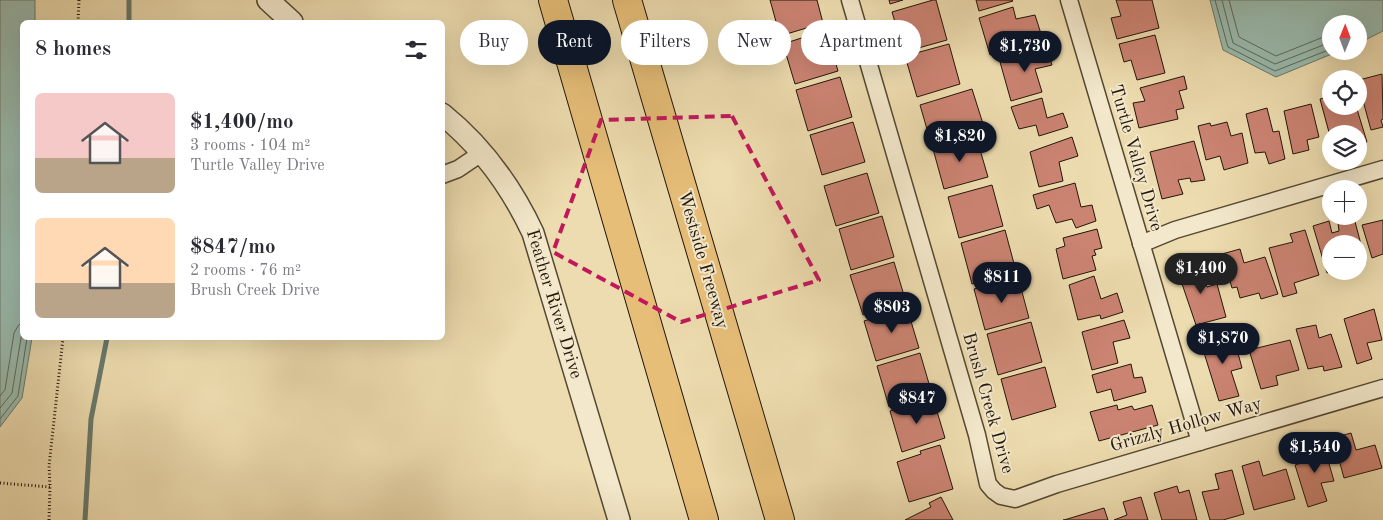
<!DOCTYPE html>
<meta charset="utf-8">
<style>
:root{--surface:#fff;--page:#f7f7f7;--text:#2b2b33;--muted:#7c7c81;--accent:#111827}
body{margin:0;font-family:"Old Standard TT",serif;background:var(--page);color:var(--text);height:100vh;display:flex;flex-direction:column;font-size:19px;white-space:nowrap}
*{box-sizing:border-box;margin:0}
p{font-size:16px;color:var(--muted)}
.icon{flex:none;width:28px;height:28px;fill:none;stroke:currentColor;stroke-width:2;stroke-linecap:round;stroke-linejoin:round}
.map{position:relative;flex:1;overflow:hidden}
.sheet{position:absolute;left:20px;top:20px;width:425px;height:320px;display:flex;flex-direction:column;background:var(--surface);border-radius:8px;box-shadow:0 5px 20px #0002}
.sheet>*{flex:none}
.guide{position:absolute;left:460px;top:20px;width:475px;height:45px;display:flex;gap:10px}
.needle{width:32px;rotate:1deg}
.buttons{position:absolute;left:1322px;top:15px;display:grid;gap:10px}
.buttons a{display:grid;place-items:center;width:45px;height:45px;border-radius:50%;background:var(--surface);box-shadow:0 5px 20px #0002;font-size:25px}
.price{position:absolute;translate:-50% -42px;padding:0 11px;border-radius:18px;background:var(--accent);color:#fff;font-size:16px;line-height:32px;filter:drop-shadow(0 1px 2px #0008)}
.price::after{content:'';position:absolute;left:50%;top:30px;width:15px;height:11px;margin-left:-8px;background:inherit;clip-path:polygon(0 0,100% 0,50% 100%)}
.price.on{background:#222;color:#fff}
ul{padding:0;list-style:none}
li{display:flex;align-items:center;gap:15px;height:125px;padding:0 15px}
li span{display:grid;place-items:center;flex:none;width:140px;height:100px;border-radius:8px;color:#555}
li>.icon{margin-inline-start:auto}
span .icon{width:60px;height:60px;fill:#fffc;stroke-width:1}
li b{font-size:21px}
h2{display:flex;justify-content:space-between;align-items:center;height:60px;padding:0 15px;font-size:21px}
.pill{padding:0 18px;border-radius:22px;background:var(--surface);box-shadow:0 5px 20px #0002;font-size:18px;line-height:45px}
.pill.on{background:var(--accent);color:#fff}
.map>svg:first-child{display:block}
</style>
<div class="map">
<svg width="1383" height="520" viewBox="0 0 1383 520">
<rect width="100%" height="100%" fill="#eddcaf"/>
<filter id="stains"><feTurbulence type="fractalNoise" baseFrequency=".004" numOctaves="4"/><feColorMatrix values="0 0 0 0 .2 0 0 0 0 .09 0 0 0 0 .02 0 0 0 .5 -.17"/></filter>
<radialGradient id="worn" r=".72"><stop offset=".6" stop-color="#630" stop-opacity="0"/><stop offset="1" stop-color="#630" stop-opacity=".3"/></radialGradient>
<g fill="#99bbae" stroke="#69796c">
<polygon points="0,0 35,0 35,22 22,22 22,338 32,338 22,398 0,427"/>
<polygon points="1210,0 1383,0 1383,31 1359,43 1359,24 1331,24 1331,51 1339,51 1276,77 1223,50"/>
</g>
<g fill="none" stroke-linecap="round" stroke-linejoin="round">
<g stroke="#5e685c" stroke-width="1">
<polyline points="1215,0 1228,47 1275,71 1331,49"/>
<polyline points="1222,0 1233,43 1275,64 1331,42"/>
<polyline points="1229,0 1239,37 1276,56 1331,34"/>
<polyline points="0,396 5,390 14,333 18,326 22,322"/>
<polyline points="0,408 12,393 22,332"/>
<polyline points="0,419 18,396 27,338"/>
</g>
<g stroke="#69796c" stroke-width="5">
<polyline points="129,0 129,22"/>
<polyline points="85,520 91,419 107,338"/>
</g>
</g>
<g fill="#cb8372" stroke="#221609">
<polygon points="770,0 817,0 823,23 780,36"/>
<polygon points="889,0 903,0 890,4"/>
<polygon points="933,0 936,0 947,40 904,52 892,12"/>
<polygon points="976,0 1012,0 1013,1 979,11"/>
<polygon points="1116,0 1152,0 1159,28 1117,39 1111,18 1121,16"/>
<polygon points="1013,7 1016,19 1035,15 1043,40 990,55 979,18"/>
<polygon points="826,30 838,71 795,84 783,44"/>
<polygon points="1155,35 1165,73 1137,80 1131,60 1124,62 1119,44"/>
<polygon points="949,44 960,84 917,97 905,56"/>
<polygon points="1046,47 1052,65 1035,69 1042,92 1011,101 1000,62"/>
<polygon points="1382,74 1383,119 1381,120 1383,127 1371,130 1359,86 1359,80"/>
<polygon points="1184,76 1187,89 1179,91 1184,108 1176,110 1178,119 1139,128 1133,103 1145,101 1140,88"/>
<polygon points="840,77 852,117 808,131 796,90"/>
<polygon points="972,89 984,127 931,143 920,105"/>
<polygon points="1331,96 1331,106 1356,106 1367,142 1359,144 1359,134 1331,134 1330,136 1320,99"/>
<polygon points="1042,98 1047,118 1063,113 1068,127 1039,136 1036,125 1019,129 1011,107"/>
<polygon points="1311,104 1319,137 1307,140 1309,150 1293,154 1284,111"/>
<polygon points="1267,108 1273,132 1279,131 1285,159 1269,164 1265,152 1255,153 1246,114"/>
<polygon points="853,122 865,162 822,175 810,135"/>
<polygon points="1227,122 1231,136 1242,133 1248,163 1224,170 1220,156 1206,160 1198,126 1210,123 1211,126"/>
<polygon points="976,136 988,177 944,189 933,149"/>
<polygon points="1072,137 1078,156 1059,162 1063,181 1039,187 1030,152"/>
<polygon points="1194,141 1205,180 1191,182 1190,178 1178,180 1183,194 1162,199 1150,152"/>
<polygon points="867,173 879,213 836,226 824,186"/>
<polygon points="1075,183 1081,207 1092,205 1096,221 1076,228 1072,219 1056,223 1049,205 1037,209 1033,195"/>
<polygon points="992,185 1003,226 959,238 948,197"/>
<polygon points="882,216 894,257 851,270 839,229"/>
<polygon points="1354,218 1366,263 1359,265 1359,244 1331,244 1331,271 1334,271 1327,273 1313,226 1329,221 1332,233 1339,231 1338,223"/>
<polygon points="1383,220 1383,254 1372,258 1362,225"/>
<polygon points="1097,229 1102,248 1094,250 1096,255 1092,256 1096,270 1063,279 1056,249 1065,246 1063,238"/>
<polygon points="1005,230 1016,271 972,284 961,243"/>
<polygon points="1305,230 1319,275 1294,283 1297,293 1283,297 1269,248 1293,242 1290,234"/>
<polygon points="1240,249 1244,263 1265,257 1278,294 1261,299 1259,293 1240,298 1237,287 1232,288 1222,254"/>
<polygon points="894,262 906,302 863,315 850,275"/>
<polygon points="1199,262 1207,287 1217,284 1226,317 1196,325 1177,269"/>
<polygon points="1094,276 1101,299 1117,293 1123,312 1101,319 1100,315 1078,320 1069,285"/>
<polygon points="1018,277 1029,318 985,330 974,289"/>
<polygon points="907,308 919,348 876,361 864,321"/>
<polygon points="1374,309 1382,340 1367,343 1372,359 1357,364 1344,319"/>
<polygon points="1124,320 1130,338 1113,342 1118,363 1092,370 1082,332"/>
<polygon points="1031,322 1042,362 998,375 987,334"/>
<polygon points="1316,325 1319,338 1331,334 1342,367 1324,371 1323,366 1308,369 1296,329"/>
<polygon points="1233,335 1242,368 1231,371 1239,396 1219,401 1201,343"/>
<polygon points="1290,340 1299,370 1276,376 1278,385 1261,389 1249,350"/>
<polygon points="920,353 932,394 889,407 877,366"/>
<polygon points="1131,364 1134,378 1142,377 1146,392 1114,401 1111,389 1097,393 1092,375"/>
<polygon points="1045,367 1056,407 1012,420 1001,379"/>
<polygon points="933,398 945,438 902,452 890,411"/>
<polygon points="1117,405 1118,410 1132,406 1134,410 1152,405 1158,425 1099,441 1090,412"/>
<polygon points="1351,433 1356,450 1375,445 1382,468 1344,478 1333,438"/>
<polygon points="1323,443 1334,481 1321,483 1327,501 1308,507 1295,465 1308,461 1304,448"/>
<polygon points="940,445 953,489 909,502 897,462 921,454 920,451"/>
<polygon points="1259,461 1263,476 1286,469 1295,499 1254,510 1242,466"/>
<polygon points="1232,470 1244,514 1223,520 1210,520 1202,492 1219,489 1215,474"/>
<polygon points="1177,486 1179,493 1189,490 1197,520 1162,520 1154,493"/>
<polygon points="941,497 953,520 905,520 931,507 929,503"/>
<polygon points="1141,497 1148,520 1114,520 1127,515 1123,502"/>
<polygon points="1104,508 1108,520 1063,520 1064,520"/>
</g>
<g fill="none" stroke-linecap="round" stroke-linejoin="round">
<g stroke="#554832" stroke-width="19">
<g id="minor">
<polyline points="850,0 977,435 988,484 994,491 1001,496 1015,499 1057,484 1383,388"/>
<polyline points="1069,0 1200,442"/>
<polyline points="442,175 458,169 483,152"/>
<polyline points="1141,244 1175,230 1383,169"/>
</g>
</g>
<g stroke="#554832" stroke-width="24">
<g id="tertiary">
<polyline points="268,0 292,22"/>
<path d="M442,114c41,33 69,72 91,119l86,287"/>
</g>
</g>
<g stroke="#221609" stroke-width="30">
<g id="motorway">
<polyline points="553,0 704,520"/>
<polyline points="627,0 780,520"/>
</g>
</g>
<g stroke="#221609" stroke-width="3" stroke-dasharray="1 2.5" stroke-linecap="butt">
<polyline points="78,22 79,0"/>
<polyline points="0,483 50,487"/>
<polyline points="49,520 50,487 49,466 63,338"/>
</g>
<use href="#minor" stroke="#f3e8cb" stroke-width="16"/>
<use href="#tertiary" stroke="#f3e8cb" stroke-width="21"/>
<use href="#motorway" stroke="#e6be78" stroke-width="28"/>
</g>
<path fill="none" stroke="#c2185b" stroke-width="4" stroke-dasharray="10 6" stroke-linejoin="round" d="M732,116l87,164 -138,42 -128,-70 48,-132z"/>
<g text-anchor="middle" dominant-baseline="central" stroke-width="4" stroke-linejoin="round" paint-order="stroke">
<g font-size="18" fill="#221609" stroke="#f3e8cb">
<text transform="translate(1136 158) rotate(74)">Turtle Valley Drive</text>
<text transform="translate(703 260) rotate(74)">Westside Freeway</text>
<text transform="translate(554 304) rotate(73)">Feather River Drive</text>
<text transform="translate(988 403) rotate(74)">Brush Creek Drive</text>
<text transform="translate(1186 425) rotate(-16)">Grizzly Hollow Way</text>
</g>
</g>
<rect width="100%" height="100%" filter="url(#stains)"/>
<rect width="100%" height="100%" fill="url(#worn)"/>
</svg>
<div class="buttons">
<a><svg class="needle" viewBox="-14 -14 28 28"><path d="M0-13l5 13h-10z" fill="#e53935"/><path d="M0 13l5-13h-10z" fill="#7c7c81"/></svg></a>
<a><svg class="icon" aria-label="locate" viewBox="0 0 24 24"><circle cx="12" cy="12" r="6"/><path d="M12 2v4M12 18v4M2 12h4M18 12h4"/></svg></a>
<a><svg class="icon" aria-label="layers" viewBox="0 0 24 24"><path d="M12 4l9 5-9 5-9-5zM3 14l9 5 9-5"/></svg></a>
<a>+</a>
<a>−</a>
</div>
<b class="price" style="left:1025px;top:73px">$1,730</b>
<b class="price" style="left:960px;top:163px">$1,820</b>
<b class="price on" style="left:1201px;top:295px">$1,400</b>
<b class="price" style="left:1002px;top:304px">$811</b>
<b class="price" style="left:892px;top:334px">$803</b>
<b class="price" style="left:1223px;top:365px">$1,870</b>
<b class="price" style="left:917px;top:425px">$847</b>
<b class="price" style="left:1315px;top:474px">$1,540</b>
<div class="guide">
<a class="pill">Buy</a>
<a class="pill on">Rent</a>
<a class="pill">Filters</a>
<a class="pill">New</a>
<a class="pill">Apartment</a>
</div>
<section class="sheet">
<h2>8 homes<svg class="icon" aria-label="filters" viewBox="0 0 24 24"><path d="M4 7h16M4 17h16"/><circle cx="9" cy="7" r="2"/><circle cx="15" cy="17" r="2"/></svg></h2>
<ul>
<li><span style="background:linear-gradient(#f6c9c9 65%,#b9a48a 0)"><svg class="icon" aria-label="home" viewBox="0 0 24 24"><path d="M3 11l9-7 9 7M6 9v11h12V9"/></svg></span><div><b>$1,400/mo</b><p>3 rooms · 104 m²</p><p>Turtle Valley Drive</p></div></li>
<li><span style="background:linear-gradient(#ffd9b3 65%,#b9a48a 0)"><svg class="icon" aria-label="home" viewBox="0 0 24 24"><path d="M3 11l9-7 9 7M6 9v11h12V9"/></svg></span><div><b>$847/mo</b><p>2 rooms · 76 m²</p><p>Brush Creek Drive</p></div></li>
</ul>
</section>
</div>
